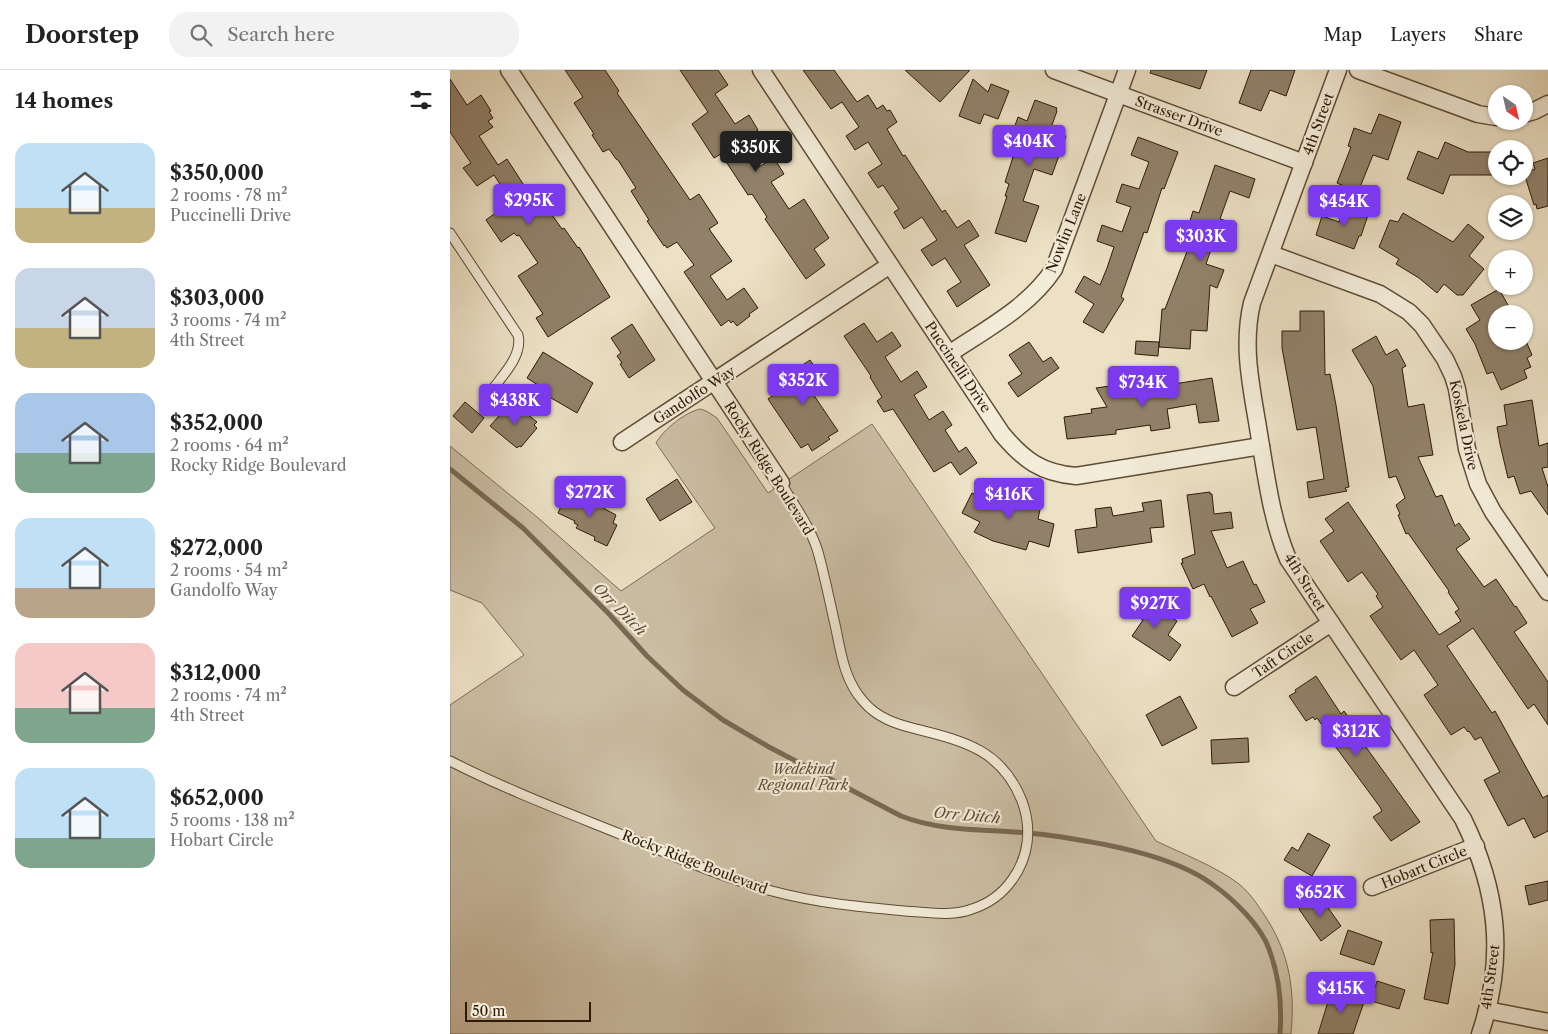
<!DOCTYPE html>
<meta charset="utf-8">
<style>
:root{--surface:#fff;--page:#f2f2f2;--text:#222;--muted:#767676;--line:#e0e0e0;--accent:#7c3aed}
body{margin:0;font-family:"Libre Caslon Text",serif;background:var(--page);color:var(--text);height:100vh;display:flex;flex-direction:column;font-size:19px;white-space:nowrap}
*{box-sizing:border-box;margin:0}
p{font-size:16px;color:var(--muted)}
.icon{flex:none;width:28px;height:28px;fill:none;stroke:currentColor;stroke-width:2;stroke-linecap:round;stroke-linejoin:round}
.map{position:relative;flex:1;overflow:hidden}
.panel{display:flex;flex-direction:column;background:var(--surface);width:450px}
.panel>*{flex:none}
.needle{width:32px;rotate:146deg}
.controls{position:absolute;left:1038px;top:15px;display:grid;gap:10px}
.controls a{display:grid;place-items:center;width:45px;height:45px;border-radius:50%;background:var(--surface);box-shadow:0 1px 4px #0004;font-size:25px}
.scale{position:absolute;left:15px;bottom:12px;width:126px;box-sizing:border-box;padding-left:5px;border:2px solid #2e1a07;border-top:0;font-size:14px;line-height:18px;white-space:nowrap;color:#2e1a07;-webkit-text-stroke:4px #f3ecd9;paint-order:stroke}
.price{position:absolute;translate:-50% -42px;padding:0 11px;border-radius:5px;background:var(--accent);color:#fff;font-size:16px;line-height:32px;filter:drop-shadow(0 1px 2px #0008)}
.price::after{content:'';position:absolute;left:50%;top:30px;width:15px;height:11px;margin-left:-8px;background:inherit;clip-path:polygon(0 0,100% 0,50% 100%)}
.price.selected{background:#222;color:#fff}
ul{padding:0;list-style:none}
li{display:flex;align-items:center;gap:15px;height:125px;padding:0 15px}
li span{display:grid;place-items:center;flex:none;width:140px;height:100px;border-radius:15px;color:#555}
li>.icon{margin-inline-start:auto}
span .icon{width:60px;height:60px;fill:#fffc;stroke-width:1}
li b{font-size:21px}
h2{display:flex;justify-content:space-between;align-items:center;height:60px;padding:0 15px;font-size:21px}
header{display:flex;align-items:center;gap:30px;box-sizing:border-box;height:70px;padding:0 25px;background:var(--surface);border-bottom:1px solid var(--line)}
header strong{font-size:24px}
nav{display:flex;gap:28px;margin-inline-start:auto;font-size:18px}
.search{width:350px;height:45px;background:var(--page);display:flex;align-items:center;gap:12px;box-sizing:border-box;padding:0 18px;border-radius:20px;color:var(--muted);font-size:19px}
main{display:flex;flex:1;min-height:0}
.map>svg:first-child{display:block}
</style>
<header>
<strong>Doorstep</strong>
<div class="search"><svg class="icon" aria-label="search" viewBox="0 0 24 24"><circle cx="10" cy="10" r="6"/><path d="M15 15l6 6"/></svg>Search here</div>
<nav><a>Map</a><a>Layers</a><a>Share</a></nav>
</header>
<main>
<section class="panel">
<h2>14 homes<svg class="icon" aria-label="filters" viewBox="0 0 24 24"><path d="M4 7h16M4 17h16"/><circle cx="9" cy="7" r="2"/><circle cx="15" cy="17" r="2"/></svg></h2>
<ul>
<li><span style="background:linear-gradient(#bfe0f5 65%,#c2b280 0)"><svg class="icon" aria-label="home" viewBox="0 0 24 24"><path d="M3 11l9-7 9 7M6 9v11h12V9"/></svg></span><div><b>$350,000</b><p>2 rooms · 78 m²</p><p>Puccinelli Drive</p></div></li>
<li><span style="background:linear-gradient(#c9d6e8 60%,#c2b280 0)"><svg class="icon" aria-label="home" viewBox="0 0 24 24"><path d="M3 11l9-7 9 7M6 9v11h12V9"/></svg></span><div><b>$303,000</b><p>3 rooms · 74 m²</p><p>4th Street</p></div></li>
<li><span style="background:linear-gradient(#a9c7e8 60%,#7fa58c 0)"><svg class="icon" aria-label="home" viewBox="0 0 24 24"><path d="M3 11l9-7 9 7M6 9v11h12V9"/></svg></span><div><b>$352,000</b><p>2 rooms · 64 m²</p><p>Rocky Ridge Boulevard</p></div></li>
<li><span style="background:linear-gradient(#bfe0f5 70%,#b9a48a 0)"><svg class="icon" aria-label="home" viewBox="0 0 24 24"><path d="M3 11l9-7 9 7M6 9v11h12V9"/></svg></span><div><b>$272,000</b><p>2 rooms · 54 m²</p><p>Gandolfo Way</p></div></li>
<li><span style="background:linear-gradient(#f6c9c9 65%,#7fa58c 0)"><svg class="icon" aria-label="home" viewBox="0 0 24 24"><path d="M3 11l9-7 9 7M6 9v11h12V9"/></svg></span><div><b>$312,000</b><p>2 rooms · 74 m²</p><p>4th Street</p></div></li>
<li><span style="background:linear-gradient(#bfe0f5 70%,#7fa58c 0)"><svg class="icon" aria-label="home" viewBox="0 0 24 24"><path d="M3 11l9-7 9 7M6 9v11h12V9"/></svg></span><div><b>$652,000</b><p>5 rooms · 138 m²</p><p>Hobart Circle</p></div></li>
</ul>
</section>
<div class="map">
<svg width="1098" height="964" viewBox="0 0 1098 964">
<rect width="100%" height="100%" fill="#ece1c5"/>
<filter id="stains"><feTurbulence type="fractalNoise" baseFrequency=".004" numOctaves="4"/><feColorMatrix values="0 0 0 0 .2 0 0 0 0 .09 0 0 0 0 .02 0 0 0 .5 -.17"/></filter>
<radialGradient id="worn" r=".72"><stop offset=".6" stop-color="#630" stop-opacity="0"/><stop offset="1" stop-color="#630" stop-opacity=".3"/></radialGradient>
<path fill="#ccbfa5" stroke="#7d6c56" d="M251,339l7,3 9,6 51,75 104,-69 284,417c25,12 61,26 83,43 11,9 18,20 26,32 25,38 30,74 26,118h-841v-329l74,-50 -42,-52 -32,-13v-144l87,71 84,74 94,-63 -59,-85c7,-13 30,-32 45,-34z"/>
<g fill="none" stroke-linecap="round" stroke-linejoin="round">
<path stroke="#796952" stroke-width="5" d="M0,399l73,59 87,87 37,41 36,34 40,30 46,27 132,69c46,18 97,12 146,19 50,7 124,19 165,49 13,9 24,19 34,30 10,11 20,24 24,38 10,27 12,54 10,82"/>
</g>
<g fill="#91816a" stroke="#2e1a07">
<polygon points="115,0 155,0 169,21 167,23 240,130 249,124 268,153 259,159 282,191 260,206 277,230 294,218 308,238 299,244 300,246 287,256 283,251 281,253 279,250 271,256 234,202 244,195 227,172 217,178 215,175 214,176 197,151 199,150 181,121 186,118 168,90 166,89 159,79 153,82 142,65 144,64 124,33 133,27"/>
<polygon points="230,0 268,0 278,15 265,24 285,54 299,45 308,60 290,71 307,98 324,88 334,104 321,112 339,139 354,129 379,168 364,179 375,195 356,209 315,149 317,147 302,124 298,125 271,84 264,88 242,54 258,42"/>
<polygon points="353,0 384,0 407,32 418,25 427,39 433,35 437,41 440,40 447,52 437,59 453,86 455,85 492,142 495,140 507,158 519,150 529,166 514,175 540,215 507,237 497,221 511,212 495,188 482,196 471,180 487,170 472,147 454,159 444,142 449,139 433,115 428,118 418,103 432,94 418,72 405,80 396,66 409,57 392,32 381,39"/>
<polygon points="455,0 520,0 490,32"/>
<polygon points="701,0 757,0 750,19 700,3"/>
<polygon points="801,0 845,0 836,26 820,20 811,41 789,33"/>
<polygon points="0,9 17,35 31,25 41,41 39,42 43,48 38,51 43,57 29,66 48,95 57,89 77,120 82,117 85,121 112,159 114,158 128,178 129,177 160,227 98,267 86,248 93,244 68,206 88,193 69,165 67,166 64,163 51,172 36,150 61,131 44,105 27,116 13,98 21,93 0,62"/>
<polygon points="523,9 538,22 541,14 559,21 548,49 534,44 530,54 509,46"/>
<polygon points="585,30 607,38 606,40 607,41 602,55 608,57 606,62 616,66 602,105 584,99 573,131 589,136 576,172 545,163 557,126 555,126 559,114 555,112 563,87 555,85 568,47 577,51"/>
<polygon points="929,44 951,52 938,90 923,85 908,122 887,113 901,77 898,76 904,58 921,64"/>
<polygon points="688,67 728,82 714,119 712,118 697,163 694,162 671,227 674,229 653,263 633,252 644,234 625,222 634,206 650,215 657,198 664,177 647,171 652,155 672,162 681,137 666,132 672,114 689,119 699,92 681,85"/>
<polygon points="995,72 1018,82 1046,82 1046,105 1000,105 993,124 957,109 968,81 988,89"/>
<polygon points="1098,88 1098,136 1087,139 1086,134 1084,135 1074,103 1085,99 1083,93"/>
<polygon points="765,95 805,109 799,128 780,121 770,149 787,154 780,173 765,168 756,194 774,200 767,218 760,215 757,261 741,260 740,279 709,277 712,239 715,239 738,179 743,159 738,157 743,141 749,143"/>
<polygon points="896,133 919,142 911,166 909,166 904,179 866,165 872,146 889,152"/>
<polygon points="953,143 1003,172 1018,154 1034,167 1019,186 1034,199 1013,225 1007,225 994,214 987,223 969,208 946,194 949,189 929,177 940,150 948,152"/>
<polygon points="1049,219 1063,244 1046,244 1046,271 1076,271 1082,285 1077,288 1081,297 1074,300 1077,308 1051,320 1043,302 1037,304 1025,274 1016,259 1030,250 1021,235"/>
<polygon points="850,241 874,241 875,305 880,304 886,335 899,417 895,418 897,421 859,428 857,412 874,409 866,357 847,360 832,278 832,261 850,261"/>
<polygon points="414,253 427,272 442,262 451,276 435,287 451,312 467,301 477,317 464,325 479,350 493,341 502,355 495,360 509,382 516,377 527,393 510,405 501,392 484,402 443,339 434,342 427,331 432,327 420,307 421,306 394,266"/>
<polygon points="182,254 205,290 179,308 170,294 172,293 167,286 171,283 161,268"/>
<polygon points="926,266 936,285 947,279 956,296 952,298 958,337 974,334 983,385 968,387 986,427 992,425 1005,456 1009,453 1020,469 1006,479 1034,517 1046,509 1065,537 1066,536 1077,553 1064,562 1098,612 1098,655 1084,634 1078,639 1023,558 997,576 1042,643 1045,641 1093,728 1098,725 1098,761 1084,768 1074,748 1058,756 1034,710 1050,702 1031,667 1025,670 1019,661 1018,662 1014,657 1001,665 974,625 988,615 964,580 951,590 920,546 933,537 926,526 928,524 912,502 898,512 870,471 884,461 875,449 898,432 989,565 1011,551 1005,542 1009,539 998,522 999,521 958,463 956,464 948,445 950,444 946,435 955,428 946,406 939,408 923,316 902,280"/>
<polygon points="686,271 709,272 708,286 685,284"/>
<polygon points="579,272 593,292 601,287 609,298 568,327 558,313 572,304 559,285"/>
<polygon points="93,282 143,313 127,343 89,321 91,317 77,308"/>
<polygon points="360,290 375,312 361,321 388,361 378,367 380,369 362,381 358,374 351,378 318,329 326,323 321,316 336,306 333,303 346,295 348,298"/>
<polygon points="762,308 769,351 749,353 746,334 717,339 720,358 701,361 700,355 666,360 666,364 617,369 614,347 642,343 641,339 657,337 646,318 674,314 683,327 684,312 697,310 698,318"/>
<polygon points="1082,330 1089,376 1098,373 1098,397 1092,398 1098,417 1098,445 1081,421 1070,424 1064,406 1058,408 1050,374 1047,357 1057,355 1054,335"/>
<polygon points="15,332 34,348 22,363 3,346"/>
<polygon points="66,335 87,352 84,355 87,358 71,377 69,376 67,378 40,356 56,338 61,341"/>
<polygon points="227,409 242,432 210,451 196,429"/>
<polygon points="550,417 566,424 564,427 591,435 588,449 604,454 599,477 579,471 576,480 543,471 524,462 530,452 512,443 522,423 542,433"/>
<polygon points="760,422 760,424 762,424 764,444 781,442 783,458 761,461 777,498 793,491 804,515 806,514 815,532 800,539 808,553 782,567 761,526 760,527 754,514 743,519 731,493 733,493 732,489 745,484 737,425"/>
<polygon points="120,423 135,431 137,427 155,435 153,438 166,445 163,453 167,455 157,476 144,470 145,467 126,458 128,455 124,453 125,451 108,443 114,430 116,432"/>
<polygon points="711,430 714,457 700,458 702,472 628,483 625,460 647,457 645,439 661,437 663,446 694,441 692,433"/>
<polygon points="690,527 727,551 718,565 731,575 720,591 682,566 693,550 680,542"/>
<polygon points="866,606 891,644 894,641 916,671 913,673 970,752 941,771 923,747 932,741 930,737 885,676 886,675 867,648 865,650 863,647 856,651 839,626 846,622 845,620"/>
<polygon points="730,626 747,658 712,676 696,645"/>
<polygon points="798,668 799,692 762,694 761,670"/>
<polygon points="858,763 880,775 862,806 834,790 842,777 848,781"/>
<polygon points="1098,811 1098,830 1079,835 1075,816"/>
<polygon points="869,825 891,856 871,871 849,839"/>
<polygon points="1004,849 1005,895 998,934 974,929 983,882 981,883 980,850"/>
<polygon points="898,860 932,872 924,895 890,884"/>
<polygon points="927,911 955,920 949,939 921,931"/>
<polygon points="882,919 915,929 903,964 868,964"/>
</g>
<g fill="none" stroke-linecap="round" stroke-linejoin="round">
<g stroke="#5e4c36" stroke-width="11">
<g id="lane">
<path d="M0,163l68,102c5,20 -15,40 -26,55"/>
<path d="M0,691c55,28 113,50 170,73 50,20 100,43 152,57 44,12 89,16 133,20 22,1 46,6 67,-2 16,-5 30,-15 40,-29 17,-23 20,-52 10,-79 -20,-51 -58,-60 -106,-72 -20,-5 -39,-11 -53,-28 -18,-20 -22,-47 -27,-72 -6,-26 -11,-52 -18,-77 -7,-24 -24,-47 -37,-69"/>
</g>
</g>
<g stroke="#5e4c36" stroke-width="19">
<g id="street">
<polyline points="59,0 331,413"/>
<path d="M311,0l241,364c22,26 39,39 74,42l185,-30"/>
<polyline points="604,0 854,93"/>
<path d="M888,0l-86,233c-11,47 1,90 8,137 7,41 12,81 28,119l175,260c35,71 43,139 17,215"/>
<polyline points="908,0 1028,44 1046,47"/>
<polyline points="1074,44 1084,41 1098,34"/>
<polyline points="821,184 930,224 959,242 972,255 995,289 1003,306 1007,319 1017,379 1028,414 1043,442 1098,522"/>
<path d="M499,284c37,-25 80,-47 105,-85l73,-199"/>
<polyline points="172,372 440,195"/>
<polyline points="784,617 881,553"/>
<polyline points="922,817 1026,776"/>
<polyline points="1037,940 1098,952"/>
</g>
</g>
<use href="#lane" stroke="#f3ecd9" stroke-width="9"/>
<use href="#street" stroke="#f3ecd9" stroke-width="16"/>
</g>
<g text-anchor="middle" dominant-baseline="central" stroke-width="4.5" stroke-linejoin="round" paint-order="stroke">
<g font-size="14" fill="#2e1a07" stroke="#f3ecd9">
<text transform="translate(729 46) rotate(20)">Strasser Drive</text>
<text transform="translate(868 54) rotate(-70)">4th Street</text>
<text transform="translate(616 163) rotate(-68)">Nowlin Lane</text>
<text transform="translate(508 297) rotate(56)">Puccinelli Drive</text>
<text transform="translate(244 325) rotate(-33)">Gandolfo Way</text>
<text transform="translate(1014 355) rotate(78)">Koskela Drive</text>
<text transform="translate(319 398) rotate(58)">Rocky Ridge Boulevard</text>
<text transform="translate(855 512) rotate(58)">4th Street</text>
<text transform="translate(833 585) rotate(-34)">Taft Circle</text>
<text transform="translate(245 792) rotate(21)">Rocky Ridge Boulevard</text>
<text transform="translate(974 797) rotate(-22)">Hobart Circle</text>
<text transform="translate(1040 907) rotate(-82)">4th Street</text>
</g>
<g font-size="14" font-style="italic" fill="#5d4c36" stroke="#f3ecd9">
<text x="353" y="699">Wedekind<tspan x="353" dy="16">Regional Park</tspan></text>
</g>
<g font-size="15" font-style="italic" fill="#604e39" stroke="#f3ecd9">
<text transform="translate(170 539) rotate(45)">Orr Ditch</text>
<text transform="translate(517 745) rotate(5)">Orr Ditch</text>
</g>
</g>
<rect width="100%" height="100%" filter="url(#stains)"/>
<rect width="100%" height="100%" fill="url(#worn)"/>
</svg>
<div class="controls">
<a><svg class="needle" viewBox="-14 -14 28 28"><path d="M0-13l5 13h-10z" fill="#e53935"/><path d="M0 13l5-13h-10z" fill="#767676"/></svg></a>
<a><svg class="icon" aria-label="locate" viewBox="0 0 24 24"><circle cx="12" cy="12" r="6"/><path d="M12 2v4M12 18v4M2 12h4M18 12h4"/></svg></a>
<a><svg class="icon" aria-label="layers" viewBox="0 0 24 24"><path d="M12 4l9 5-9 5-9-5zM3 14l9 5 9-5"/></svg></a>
<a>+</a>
<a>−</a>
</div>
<div class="scale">50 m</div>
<b class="price" style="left:579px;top:97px">$404K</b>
<b class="price selected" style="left:306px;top:103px">$350K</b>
<b class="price" style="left:79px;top:156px">$295K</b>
<b class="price" style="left:894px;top:157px">$454K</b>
<b class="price" style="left:751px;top:192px">$303K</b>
<b class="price" style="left:353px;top:336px">$352K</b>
<b class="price" style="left:693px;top:338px">$734K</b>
<b class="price" style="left:65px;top:356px">$438K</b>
<b class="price" style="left:140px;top:448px">$272K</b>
<b class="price" style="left:559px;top:450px">$416K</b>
<b class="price" style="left:705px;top:559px">$927K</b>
<b class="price" style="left:906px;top:687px">$312K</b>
<b class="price" style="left:870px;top:848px">$652K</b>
<b class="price" style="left:891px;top:944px">$415K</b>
</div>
</main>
